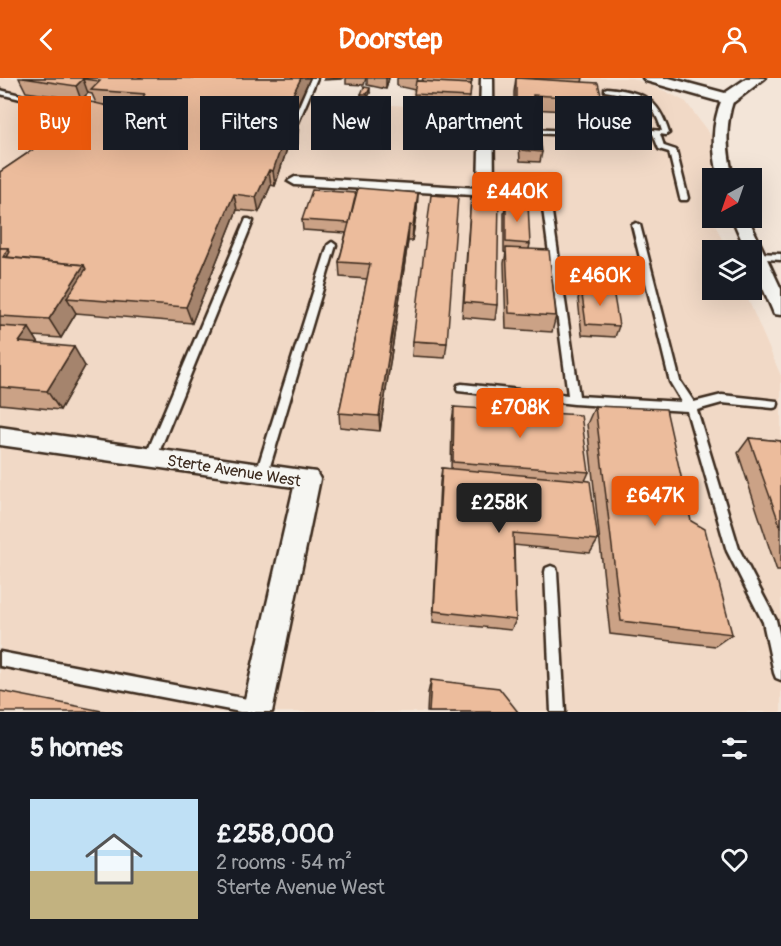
<!DOCTYPE html>
<meta charset="utf-8">
<style>
:root{--surface:#171b24;--page:#20242c;--text:#f1f3f6;--muted:#9ea1a6;--accent:#ea580c}
body{margin:0;font-family:Pangolin,sans-serif;background:var(--page);color:var(--text);height:100vh;display:flex;flex-direction:column;font-size:22px;white-space:nowrap}
*{box-sizing:border-box;margin:0}
p{font-size:20px;color:var(--muted)}
.icon{flex:none;width:33px;height:33px;fill:none;stroke:currentColor;stroke-width:2;stroke-linecap:round;stroke-linejoin:round}
.map{position:relative;height:634px;overflow:hidden}
.side{display:flex;flex-direction:column;background:var(--surface);flex:1}
.side>*{flex:none}
.hud{position:absolute;left:18px;top:18px;width:746px;height:54px;display:flex;gap:12px}
.needle{width:39px;rotate:220deg}
.buttons{position:absolute;left:702px;top:90px;display:grid;gap:12px}
.buttons a{display:grid;place-items:center;width:60px;height:60px;border-radius:0px;background:var(--surface);box-shadow:0 6px 24px #0002;font-size:30px}
.price{position:absolute;translate:-50% -51px;padding:0 14px;border-radius:6px;background:var(--accent);color:#fff;font-size:20px;line-height:39px;filter:drop-shadow(0 2px 3px #0008)}
.price::after{content:'';position:absolute;left:50%;top:36px;width:18px;height:14px;margin-left:-9px;background:inherit;clip-path:polygon(0 0,100% 0,50% 100%)}
.price.current{background:#222;color:#fff}
ul{padding:0;list-style:none}
li{display:flex;align-items:center;gap:18px;height:150px;padding:0 30px}
li span{display:grid;place-items:center;flex:none;width:168px;height:120px;border-radius:0px;color:#555}
li>.icon{margin-inline-start:auto}
span .icon{width:72px;height:72px;fill:#fffc;stroke-width:1}
li b{font-size:26px}
h2{display:flex;justify-content:space-between;align-items:center;height:72px;padding:0 30px;font-size:26px}
.chip{padding:0 21px;border-radius:0px;background:var(--surface);box-shadow:0 6px 24px #0002;font-size:21px;line-height:54px}
.chip.current{background:var(--accent);color:#fff}
header{display:flex;justify-content:space-between;align-items:center;height:78px;padding:0 30px;background:var(--accent);color:#fff;font-size:27px;font-weight:700}
.map>svg:first-child{display:block}
</style>
<header><svg class="icon" aria-label="back" viewBox="0 0 24 24"><path d="M15 5l-7 7 7 7"/></svg>Doorstep<svg class="icon" aria-label="person" viewBox="0 0 24 24"><circle cx="12" cy="8" r="4"/><path d="M4 21q1-7 8-7t8 7"/></svg></header>
<div class="map">
<svg width="781" height="634" viewBox="0 0 781 634">
<rect width="100%" height="100%" fill="#f3e5d8"/>
<filter id="ink" filterUnits="userSpaceOnUse"><feTurbulence type="fractalNoise" baseFrequency=".0167" numOctaves="2"/><feDisplacementMap in="SourceGraphic" scale="12" xChannelSelector="R" yChannelSelector="G"/><feConvolveMatrix kernelMatrix="1 2 1 2 8 2 1 2 1" color-interpolation-filters="sRGB"/></filter>
<g filter="url(#ink)">
<polygon fill="#f1d9c6" points="0,0 314,0 305,21 408,28 414,0 632,0 667,14 686,24 719,69 726,100 712,100 712,140 727,172 712,172 712,212 744,212 781,298 781,634 0,634"/>
<g fill="none" stroke-linecap="round" stroke-linejoin="round">
<g stroke="#3b2a1e" stroke-width="5">
<g id="service">
<polygon points="311,0 317,0 297,47 296,66 291,67 291,47"/>
<path d="M607,10c35,4 51,9 62,45l-3,2 -6,-1 4,12 12,4 12,48 -1,2h-6l-1,-2 -11,-46 -10,-3 -6,-15 -75,-8v7l-3,2 -89,-4 -3,-2 3,-2 85,4v-7l3,-2 88,9c-10,-35 -26,-34 -57,-40v-2z"/>
<polygon points="0,12 89,34 90,35 87,37 0,16"/>
<polygon points="483,113 546,119 550,121 579,318 682,324 670,304 632,147 636,145 640,147 680,303 694,324 722,317 777,323 778,326 777,329 773,330 722,325 697,332 739,471 776,542 781,564 781,602 776,600 774,595 763,544 727,473 687,333 574,326 458,313 457,310 458,307 462,306 568,317 542,123 486,117 482,115"/>
<polygon points="246,141 249,141 253,143 157,379 155,382 151,384 147,382 145,379"/>
<polygon points="332,164 336,167 268,395 266,399 262,400 258,399 256,395 328,167"/>
<polygon points="756,175 781,176 781,182 753,180 753,176"/>
<polygon points="551,488 556,490 557,494 565,634 551,634 545,494 546,490"/>
<polygon points="0,574 258,623 263,625 265,630 264,634 240,634 0,588"/>
</g>
</g>
<g stroke="#3b2a1e" stroke-width="5">
<g id="minor">
<polygon points="481,0 493,0 494,115 491,118 295,107 288,103 295,99 478,110"/>
<path d="M728,17l6,4c-10,27 -7,52 -1,79h-14c-7,-26 -8,-53 3,-79z"/>
<polygon points="732,140 748,140 781,211 781,237 774,236 772,231 752,185 752,172 746,172"/>
<polygon points="0,349 316,394 320,401 272,634 242,634 294,409 0,367"/>
</g>
</g>
<g stroke="#3b2a1e" stroke-width="5">
<polygon id="tertiary" points="643,0 669,0 725,15 747,0 765,0 734,24 728,26 646,3"/>
</g>
<use href="#service" fill="#f6f6f2" fill-rule="evenodd"/>
<use href="#minor" fill="#f6f6f2" fill-rule="evenodd"/>
<use href="#tertiary" fill="#f6f6f2" fill-rule="evenodd"/>
</g>
<g fill="#cba286" stroke="#3b2a1e" stroke-width="1.5" fill-rule="evenodd">
<path d="M19,0h291l-18,38 1,14 -18,56 -4,-1 -12,27 -22,-2 -45,113 -116,-10 -15,25 -27,-2 5,8 46,22 -25,44 -60,-6v-232l79,-54 -3,-7 20,-8 -4,-9 -4,-1 -7,7 -55,-8zM103,27l33,2 -3,5z"/>
<polygon points="324,0 343,0 342,1 324,2"/>
<polygon points="346,0 366,0 364,7 346,6"/>
<polygon points="367,0 389,0 386,11 367,7"/>
<polygon points="397,0 418,0 417,3 422,3 423,0 472,0 468,33 413,30 415,12 397,8"/>
<polygon points="516,0 583,0 582,4 602,21 598,35 532,31 531,40 514,39 514,14"/>
<polygon points="370,15 367,21 361,21 361,16"/>
<polygon points="521,55 542,74 540,84 520,83 519,66"/>
<polygon points="356,115 418,115 417,131 412,163 408,163 380,353 340,349 339,335 367,201 340,199 339,184 346,155 303,152 302,142"/>
<polygon points="471,119 497,227 495,242 462,239"/>
<polygon points="506,124 530,166 529,171 556,238 552,254 506,251 504,185 506,175 504,174 504,135"/>
<polygon points="581,210 619,248 615,259 582,257 578,221"/>
<polygon points="413,263 447,265 445,280 412,278"/>
<polygon points="595,328 732,556 715,568 610,556 587,346"/>
<polygon points="454,329 589,394 585,403 598,462 590,475 514,467 516,542 511,552 433,544 440,404 442,390 451,391 452,343"/>
<polygon points="749,360 781,363 781,493 777,493 738,375"/>
<polygon points="431,602 518,634 427,634 428,615"/>
</g>
<g fill="#a5846d" stroke="#3b2a1e" stroke-width="1.5">
<polygon points="301,0 310,0 292,38 293,52 275,108 273,93 283,36"/>
<polygon points="386,0 389,0 386,11"/>
<polygon points="83,1 88,15 81,22 76,8"/>
<polygon points="370,10 370,15 367,21 367,16"/>
<polygon points="269,92 271,107 259,134 256,119"/>
<polygon points="418,115 417,131 412,163 413,148"/>
<polygon points="234,116 237,132 192,245 186,229"/>
<polygon points="409,147 408,163 380,353 379,338"/>
<polygon points="8,170 16,184 3,179"/>
<polygon points="84,187 93,206 67,220 76,235 61,260 49,241"/>
<polygon points="29,250 41,269 19,264"/>
<polygon points="74,269 85,288 60,332 47,313"/>
</g>
<g fill="#ecbc9c" stroke="#3b2a1e" stroke-width="1.5">
<polygon points="23,0 301,0 283,36 292,37 273,93 269,92 256,119 234,116 186,229 67,220 86,191 84,187 7,179 10,174 8,170 0,170 0,94 86,36 76,33 91,24 133,34 145,16 91,12 100,3 83,1 76,8"/>
<polygon points="444,0 472,0 472,3"/>
<polygon points="516,0 598,5 602,21 533,17 533,26 516,25"/>
<polygon points="416,3 471,6 470,19 414,16"/>
<polygon points="364,9 370,10 367,16 361,16"/>
<polygon points="521,55 540,57 542,74 522,72"/>
<polygon points="358,110 418,115 413,148 409,147 379,338 339,335 370,186 339,184"/>
<polygon points="312,112 356,115 349,145 302,142"/>
<polygon points="431,117 458,119 447,265 413,263"/>
<polygon points="471,119 499,121 497,227 464,224"/>
<polygon points="506,124 528,126 530,166 506,164"/>
<polygon points="0,170 8,170 3,179 84,187 49,241 0,238"/>
<polygon points="506,170 549,172 556,238 509,235"/>
<polygon points="581,210 613,212 619,248 586,246"/>
<polygon points="0,248 29,250 19,264 74,269 47,313 0,309"/>
<polygon points="595,328 666,331 691,443 705,451 732,556 621,543"/>
<polygon points="454,329 581,337 589,394 453,384"/>
<polygon points="749,360 781,363 781,450"/>
<polygon points="442,390 590,403 598,462 513,455 516,542 434,533"/>
<polygon points="431,602 499,610 518,634 429,634"/>
<polygon points="0,613 107,634 0,634"/>
</g>
</g>
<g text-anchor="middle" dominant-baseline="central" stroke-width="4.5" stroke-linejoin="round" paint-order="stroke">
<g font-size="16" fill="#3b2a1e" stroke="#f6f6f2">
<text transform="translate(234 393) rotate(9)">Sterte Avenue West</text>
</g>
</g>
</svg>
<div class="buttons">
<a><svg class="needle" viewBox="-14 -14 28 28"><path d="M0-13l5 13h-10z" fill="#e53935"/><path d="M0 13l5-13h-10z" fill="#9ea1a6"/></svg></a>
<a><svg class="icon" aria-label="layers" viewBox="0 0 24 24"><path d="M12 4l9 5-9 5-9-5zM3 14l9 5 9-5"/></svg></a>
</div>
<b class="price" style="left:517px;top:145px">£440K</b>
<b class="price" style="left:600px;top:229px">£460K</b>
<b class="price" style="left:520px;top:361px">£708K</b>
<b class="price" style="left:655px;top:449px">£647K</b>
<b class="price current" style="left:499px;top:456px">£258K</b>
<div class="hud">
<a class="chip current">Buy</a>
<a class="chip">Rent</a>
<a class="chip">Filters</a>
<a class="chip">New</a>
<a class="chip">Apartment</a>
<a class="chip">House</a>
</div>
</div>
<section class="side">
<h2>5 homes<svg class="icon" aria-label="filters" viewBox="0 0 24 24"><path d="M4 7h16M4 17h16"/><circle cx="9" cy="7" r="2"/><circle cx="15" cy="17" r="2"/></svg></h2>
<ul>
<li><span style="background:linear-gradient(#bfe0f5 60%,#c2b280 0)"><svg class="icon" aria-label="home" viewBox="0 0 24 24"><path d="M3 11l9-7 9 7M6 9v11h12V9"/></svg></span><div><b>£258,000</b><p>2 rooms · 54 m²</p><p>Sterte Avenue West</p></div><svg class="icon" aria-label="heart" viewBox="0 0 24 24"><path d="M12 20l-8-8c-3-5 5-10 8-4 3-6 11-1 8 4z"/></svg></li>
</ul>
</section>
